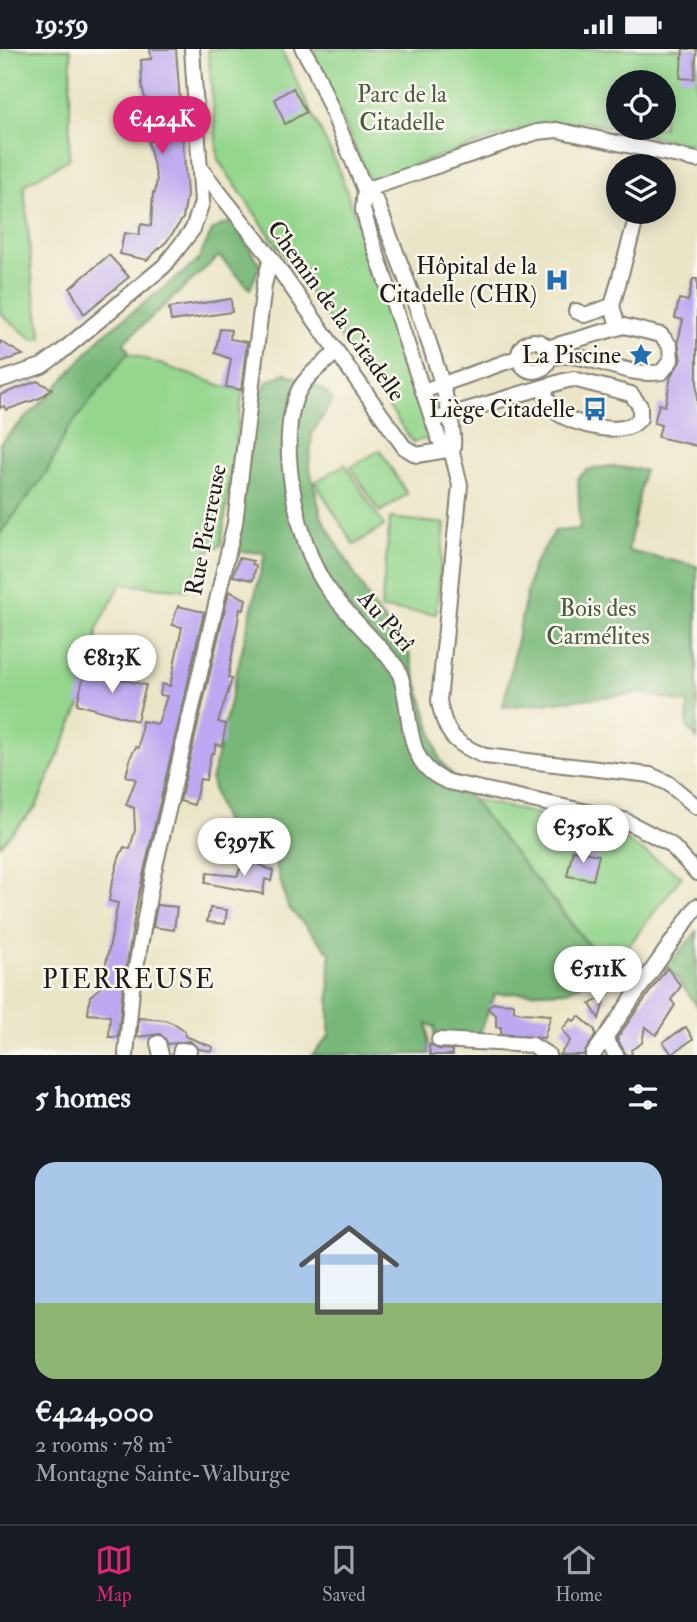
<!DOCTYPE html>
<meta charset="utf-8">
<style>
:root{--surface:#171b24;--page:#20242c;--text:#f1f3f6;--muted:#9ea1a6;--line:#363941;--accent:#db2777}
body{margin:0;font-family:"IM FELL Double Pica",serif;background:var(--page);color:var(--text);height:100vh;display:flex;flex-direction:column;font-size:26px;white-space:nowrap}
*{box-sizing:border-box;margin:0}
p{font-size:23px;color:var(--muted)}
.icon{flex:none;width:38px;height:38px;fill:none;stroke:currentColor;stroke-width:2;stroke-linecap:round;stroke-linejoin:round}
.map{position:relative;height:1006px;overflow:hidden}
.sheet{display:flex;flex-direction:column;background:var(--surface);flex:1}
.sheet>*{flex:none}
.buttons{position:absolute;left:606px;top:21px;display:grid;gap:14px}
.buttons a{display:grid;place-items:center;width:70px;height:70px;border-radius:50%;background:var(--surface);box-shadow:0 4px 18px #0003;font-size:35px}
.price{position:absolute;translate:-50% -60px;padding:0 16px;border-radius:24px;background:#fff;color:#222;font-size:23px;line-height:46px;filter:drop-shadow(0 2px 4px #0008)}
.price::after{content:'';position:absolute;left:50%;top:42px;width:21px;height:16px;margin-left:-10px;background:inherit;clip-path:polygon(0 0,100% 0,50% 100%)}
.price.selected{background:var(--accent);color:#fff}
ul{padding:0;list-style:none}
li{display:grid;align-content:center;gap:14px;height:371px;padding:0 35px}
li+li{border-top:2px solid var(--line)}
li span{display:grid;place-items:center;height:217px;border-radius:21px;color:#555}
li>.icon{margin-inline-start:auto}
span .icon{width:126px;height:126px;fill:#fffc;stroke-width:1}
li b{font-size:30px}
h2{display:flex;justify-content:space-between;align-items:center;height:84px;padding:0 35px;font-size:30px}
.status{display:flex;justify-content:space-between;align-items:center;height:49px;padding:0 35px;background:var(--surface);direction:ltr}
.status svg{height:19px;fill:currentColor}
.dock{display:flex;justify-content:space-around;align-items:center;height:98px;border-top:2px solid var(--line);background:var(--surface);font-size:19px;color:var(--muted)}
.dock a{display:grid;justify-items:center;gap:4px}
.dock .selected{color:var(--accent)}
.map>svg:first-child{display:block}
</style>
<div class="status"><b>19:59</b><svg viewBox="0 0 49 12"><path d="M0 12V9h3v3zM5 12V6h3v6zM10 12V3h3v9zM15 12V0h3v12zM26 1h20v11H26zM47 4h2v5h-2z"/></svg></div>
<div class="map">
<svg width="697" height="1006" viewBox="0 0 697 1006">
<rect width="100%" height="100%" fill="#fbf7ec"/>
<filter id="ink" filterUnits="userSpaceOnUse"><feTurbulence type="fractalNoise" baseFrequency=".0143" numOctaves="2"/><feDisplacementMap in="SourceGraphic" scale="14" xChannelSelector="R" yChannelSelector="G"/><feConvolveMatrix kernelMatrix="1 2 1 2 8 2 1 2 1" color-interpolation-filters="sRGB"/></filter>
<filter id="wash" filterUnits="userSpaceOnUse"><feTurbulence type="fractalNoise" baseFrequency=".00686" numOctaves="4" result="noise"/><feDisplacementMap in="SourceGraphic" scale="28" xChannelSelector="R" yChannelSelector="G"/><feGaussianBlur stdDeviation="1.57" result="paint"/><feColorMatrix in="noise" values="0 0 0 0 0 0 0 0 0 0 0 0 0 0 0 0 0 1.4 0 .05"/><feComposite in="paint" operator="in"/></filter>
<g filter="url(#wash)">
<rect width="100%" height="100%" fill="#ebe5c7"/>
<g fill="#94d68d" stroke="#587954" stroke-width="2" fill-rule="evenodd">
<polygon points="0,0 70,0 71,8 69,110 24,136 33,237 42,288 33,291 0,264"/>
<polygon points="208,0 281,0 339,120 430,389 413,393 218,111"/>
<path d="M312,0h385v97l-111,-24 -34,2 -33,6 -150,50zM618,33h45v46h-45z"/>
<polygon points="128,304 226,338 243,341 221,496 207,503 187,541 121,535 97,580 95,622 36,758 0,796 0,485 47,423 66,383"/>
<polygon points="380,401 407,445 380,463 351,418"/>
<polygon points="345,415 384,477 354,496 315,433"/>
<polygon points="390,469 445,475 436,565 381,560"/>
<polygon points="452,746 610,781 682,827 609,922 556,854"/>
</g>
<g fill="#77b778" stroke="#4a6a4a" stroke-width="2">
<polygon points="232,172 260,216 250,240 219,207 124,293 129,303 66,383 47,423 0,485 0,394 54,341 104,285 197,213 213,180"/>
<path d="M285,324l37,16 11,11 -21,34 -3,31 13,53 53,91 32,38 33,113 169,211 -42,20 -72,3 -19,49 -42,-7 1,-9 -8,-3 3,30 -118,1 17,-19 1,-83 -42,-46 -14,-48c-44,-17 -52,-34 -63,-78l54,-228 -28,-2 18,-151 12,-18z"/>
<polygon points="610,417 644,421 628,502 697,517 697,690 687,678 688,655 643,644 503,658 532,519 555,482 580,480 578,429 587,421"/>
<polygon points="697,882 697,957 668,917"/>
</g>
<g id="blocks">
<g fill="#bda9f1">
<polygon points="150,0 176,0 187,146 183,169 167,192 147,211 120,205 124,184 139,186 141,175 151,177 153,143 155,144 157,130 148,93 157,89 155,77 162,74 161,55 146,56 142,36 141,11 151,10"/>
<polygon points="683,0 697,0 694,30 680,29"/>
<polygon points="293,39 306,63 285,75 275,50"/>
<polygon points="109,206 129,228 84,265 70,239"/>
<polygon points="693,230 697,230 697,397 658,388 661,376 654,374 659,355 665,357 671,327 681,311 678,292 683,271 675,269 679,250 688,252"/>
<polygon points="231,250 232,263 171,272 169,259"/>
<polygon points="220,280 231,281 230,290 247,293 241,341 226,338 231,310 215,304"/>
<polygon points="0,292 23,306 0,313"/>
<polygon points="37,332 52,340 40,349 6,361 4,357 0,359 0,346"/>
<polygon points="239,509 253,512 252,515 256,516 253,531 233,527"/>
<polygon points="229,542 246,550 244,561 240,560 228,629 232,630 218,673 226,675 222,697 216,695 214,704 211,704 206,731 200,730 194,756 180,752"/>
<polygon points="178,557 204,563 137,853 123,938 118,988 109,988 110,967 88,965 90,947 101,938 111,890 118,854 109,852 111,838 119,809 124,798 130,800 135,781 134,759 126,756 136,730 126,727 131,707 136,698 139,699 142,672 158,675 167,647 160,646 162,635 170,637 182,578 172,576"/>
<polygon points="85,622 146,636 137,672 77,655"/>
<polygon points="573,801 599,806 593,831 567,827"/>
<polygon points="245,809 273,822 271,832 265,830 263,845 205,834 207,824 237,827"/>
<polygon points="157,856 177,858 174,881 153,878"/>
<polygon points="210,859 227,861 225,875 207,873"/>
<polygon points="667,919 681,937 671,951 675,956 656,986 645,977 642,994 631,1001 632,1006 626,1006 617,989"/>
<polygon points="606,946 599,970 590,955"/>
<polygon points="493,954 514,955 514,962 522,964 551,966 544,989 501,985 501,978 496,978 496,966 487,959"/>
<polygon points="579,967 595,981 595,987 583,1006 559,1006 570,992 562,980 571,970 574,972"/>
<polygon points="139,969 165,971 177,976 185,982 185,987 213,998 212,1002 198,1000 190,992 168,995 160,985 137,988"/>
<polygon points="686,978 693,990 672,1005 663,993"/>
<polygon points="429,995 438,1000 452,1001 453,1006 430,1006"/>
</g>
</g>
</g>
<g filter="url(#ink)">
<use href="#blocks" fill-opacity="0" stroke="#848072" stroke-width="2"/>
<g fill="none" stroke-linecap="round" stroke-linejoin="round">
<g stroke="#848072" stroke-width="18">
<g id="minor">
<path d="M303,0l12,21 50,120 12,12c16,45 87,215 75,251"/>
<polyline points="200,119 271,209 404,398 417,406 447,401"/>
<polyline points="365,141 537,83 557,81 697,111"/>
<polyline points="365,141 363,161 370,185 439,390 452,404"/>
<polyline points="576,262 585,266 612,257"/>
<polyline points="618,277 612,257 638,163"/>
<circle cx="534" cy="307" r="15"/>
<path d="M547,299l77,-22 37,9 9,11 1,14 -9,12c-39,7 -75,-24 -113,-14"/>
<path d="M337,303c-14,12 -29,22 -38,38 -24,46 -2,151 25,193 21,31 51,56 74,86 17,40 1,96 51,113l175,38 46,24 27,29"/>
<polyline points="0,331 42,317 60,304 164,217 193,180 202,153 192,0"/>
<polyline points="423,342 520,308"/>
<path d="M433,371l131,-39 9,-2 58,15 9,12v12c-14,21 -66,7 -84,-6 -7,-6 -10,-16 -13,-24"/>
<path d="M452,404l8,32 -21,216c6,33 15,43 46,55l165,19 18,8 29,24"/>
<polyline points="605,989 616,1006"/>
<polyline points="439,991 532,996 548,1006"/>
<polyline points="158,994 161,1006"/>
<polyline points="126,1006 132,940 153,826 235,474 264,236 271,209"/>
<polyline points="180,1006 181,1001 189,1002 188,1006"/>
<polyline points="593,1006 697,857"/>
</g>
</g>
<use href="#minor" stroke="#fff" stroke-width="14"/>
</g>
</g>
<defs>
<g id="hospital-bare" transform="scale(1.89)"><path d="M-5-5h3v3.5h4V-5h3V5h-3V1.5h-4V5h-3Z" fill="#1f6fb2" stroke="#fbf7ec" stroke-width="2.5" paint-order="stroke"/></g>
<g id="sight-bare" transform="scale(1.89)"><path d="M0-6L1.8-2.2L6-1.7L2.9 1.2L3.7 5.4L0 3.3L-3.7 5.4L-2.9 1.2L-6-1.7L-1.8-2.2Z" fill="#1f6fb2" stroke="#fbf7ec" stroke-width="2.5" paint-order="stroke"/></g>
<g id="bus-bare" transform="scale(1.89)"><path d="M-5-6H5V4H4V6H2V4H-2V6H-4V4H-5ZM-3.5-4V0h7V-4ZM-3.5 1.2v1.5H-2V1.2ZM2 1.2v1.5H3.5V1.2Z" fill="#1f6fb2" stroke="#fbf7ec" stroke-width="2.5" paint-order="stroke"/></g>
</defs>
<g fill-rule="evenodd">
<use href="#hospital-bare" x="557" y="231"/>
<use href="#sight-bare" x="641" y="306"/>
<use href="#bus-bare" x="595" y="360"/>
</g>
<g text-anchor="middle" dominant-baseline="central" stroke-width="5" stroke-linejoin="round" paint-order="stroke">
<g font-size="24" fill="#465d44" stroke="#fbf7ec">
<text x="402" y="45">Parc de la<tspan x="402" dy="28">Citadelle</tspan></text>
<text x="598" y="559">Bois des<tspan x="598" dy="28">Carmélites</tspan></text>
</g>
<g font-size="24" fill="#1c1c1c" stroke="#fbf7ec" text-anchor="end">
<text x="537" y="217">Hôpital de la<tspan x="537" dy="28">Citadelle (CHR)</tspan></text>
<text x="621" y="306">La Piscine</text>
<text x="575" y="360">Liège Citadelle</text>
</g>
<g font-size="24" fill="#1c1c1c" stroke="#fbf7ec">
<text transform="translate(336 262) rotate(54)">Chemin de la Citadelle</text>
<text transform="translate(206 481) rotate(-79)">Rue Pierreuse</text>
<text transform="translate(386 572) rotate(49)">Au Pèrî</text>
</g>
<g font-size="26" letter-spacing="2" fill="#1c1c1c" stroke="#fbf7ec">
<text x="129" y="931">PIERREUSE</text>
</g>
</g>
</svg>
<div class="buttons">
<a><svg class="icon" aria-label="locate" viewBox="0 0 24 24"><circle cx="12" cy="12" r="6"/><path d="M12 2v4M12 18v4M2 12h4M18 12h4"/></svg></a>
<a><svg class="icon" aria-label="layers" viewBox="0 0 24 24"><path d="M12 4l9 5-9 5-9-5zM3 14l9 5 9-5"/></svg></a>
</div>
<b class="price selected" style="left:162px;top:107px">€424K</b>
<b class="price" style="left:112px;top:646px">€813K</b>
<b class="price" style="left:583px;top:816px">€350K</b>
<b class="price" style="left:244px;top:829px">€397K</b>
<b class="price" style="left:598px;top:957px">€511K</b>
</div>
<section class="sheet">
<h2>5 homes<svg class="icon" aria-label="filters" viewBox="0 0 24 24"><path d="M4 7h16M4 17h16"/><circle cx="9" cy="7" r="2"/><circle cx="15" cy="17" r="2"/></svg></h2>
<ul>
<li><span style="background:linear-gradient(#a9c7e8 65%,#8fb573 0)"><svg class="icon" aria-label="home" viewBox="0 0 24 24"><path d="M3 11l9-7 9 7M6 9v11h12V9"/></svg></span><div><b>€424,000</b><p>2 rooms · 78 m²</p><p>Montagne Sainte-Walburge</p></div></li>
</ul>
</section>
<nav class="dock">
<a class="selected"><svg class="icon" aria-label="map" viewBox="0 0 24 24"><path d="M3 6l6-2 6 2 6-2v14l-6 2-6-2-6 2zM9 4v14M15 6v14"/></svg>Map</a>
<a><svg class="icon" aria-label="saved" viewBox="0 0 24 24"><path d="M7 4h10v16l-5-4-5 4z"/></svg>Saved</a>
<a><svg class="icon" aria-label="home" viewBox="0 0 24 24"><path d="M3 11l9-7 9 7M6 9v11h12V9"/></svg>Home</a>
</nav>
